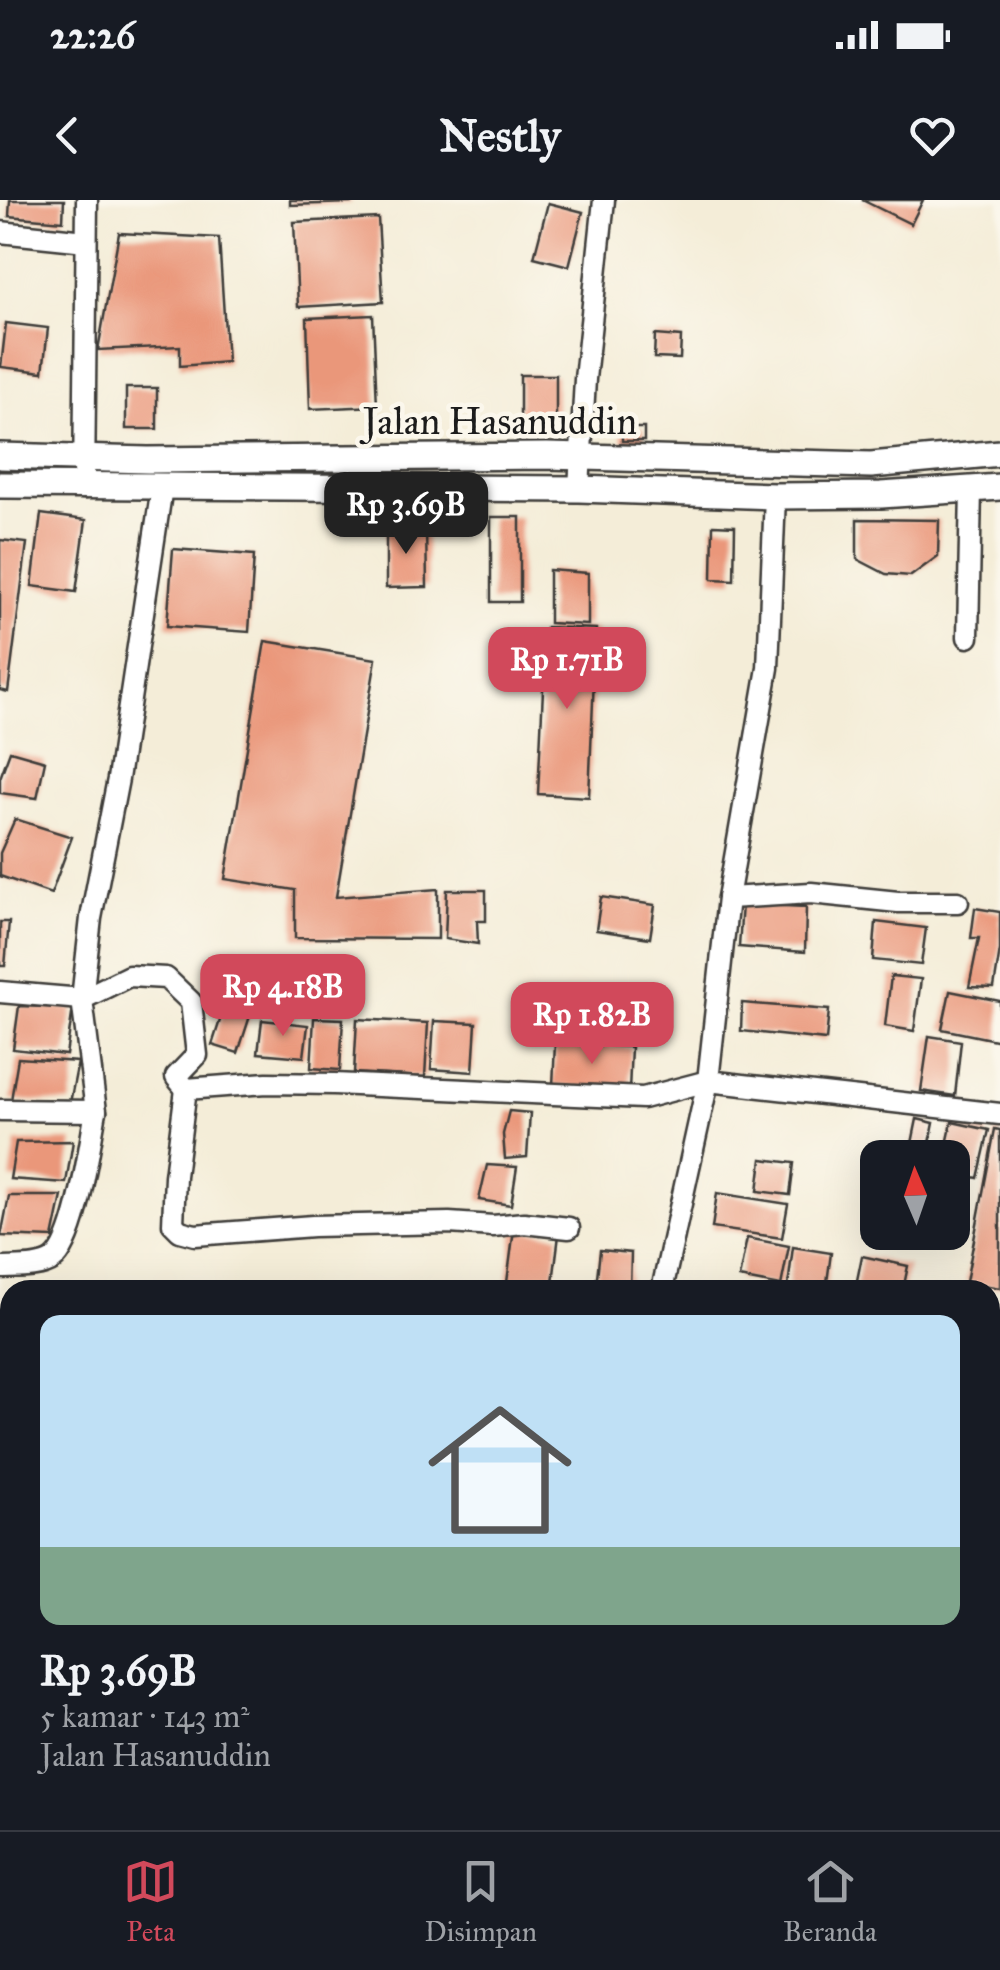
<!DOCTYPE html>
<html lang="id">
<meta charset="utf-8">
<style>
:root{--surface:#171b24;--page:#242831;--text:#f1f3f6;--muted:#9ea1a6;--line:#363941;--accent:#d1495b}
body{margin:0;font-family:"IM FELL Great Primer",serif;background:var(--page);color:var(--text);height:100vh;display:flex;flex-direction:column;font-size:38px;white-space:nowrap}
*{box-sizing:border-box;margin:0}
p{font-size:32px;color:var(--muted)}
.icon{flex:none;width:55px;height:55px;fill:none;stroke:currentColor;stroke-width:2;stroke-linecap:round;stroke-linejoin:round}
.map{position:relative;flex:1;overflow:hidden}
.drawer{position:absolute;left:0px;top:1080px;width:1000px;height:550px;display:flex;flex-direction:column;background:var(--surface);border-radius:30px 30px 0 0;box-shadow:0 10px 40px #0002}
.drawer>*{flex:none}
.needle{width:65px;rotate:358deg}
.tools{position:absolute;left:860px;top:940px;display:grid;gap:20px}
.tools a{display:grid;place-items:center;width:110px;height:110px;border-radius:20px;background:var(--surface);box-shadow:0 10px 40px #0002;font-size:50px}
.price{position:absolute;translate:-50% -85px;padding:0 22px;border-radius:20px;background:var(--accent);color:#fff;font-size:32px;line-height:65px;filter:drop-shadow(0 2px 5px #0008)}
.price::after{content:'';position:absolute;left:50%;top:60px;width:30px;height:22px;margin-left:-15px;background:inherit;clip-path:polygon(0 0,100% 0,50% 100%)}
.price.selected{background:#222;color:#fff}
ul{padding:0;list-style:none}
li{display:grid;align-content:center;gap:20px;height:530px;padding:0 40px}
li+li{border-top:2px solid var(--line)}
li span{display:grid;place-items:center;height:310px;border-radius:20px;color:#555}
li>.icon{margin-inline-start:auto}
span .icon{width:180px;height:180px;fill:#fffc;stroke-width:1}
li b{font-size:42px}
.status{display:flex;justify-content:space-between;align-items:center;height:70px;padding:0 50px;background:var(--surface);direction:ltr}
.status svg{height:28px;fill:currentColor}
header{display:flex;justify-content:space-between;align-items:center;height:130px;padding:0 40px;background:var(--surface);font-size:45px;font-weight:700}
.tabs{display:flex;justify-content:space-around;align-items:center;height:140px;border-top:2px solid var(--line);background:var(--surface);font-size:28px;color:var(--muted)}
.tabs a{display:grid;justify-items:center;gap:5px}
.tabs .selected{color:var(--accent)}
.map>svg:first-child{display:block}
</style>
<div class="status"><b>22:26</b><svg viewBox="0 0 49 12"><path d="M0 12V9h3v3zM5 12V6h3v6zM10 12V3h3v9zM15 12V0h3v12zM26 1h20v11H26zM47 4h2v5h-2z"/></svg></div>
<header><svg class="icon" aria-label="back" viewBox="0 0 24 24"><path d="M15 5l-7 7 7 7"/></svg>Nestly<svg class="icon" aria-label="heart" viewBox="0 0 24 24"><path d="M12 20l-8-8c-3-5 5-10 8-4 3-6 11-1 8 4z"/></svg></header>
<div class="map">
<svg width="1000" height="1630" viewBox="0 0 1000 1630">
<rect width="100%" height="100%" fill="#fbf7ec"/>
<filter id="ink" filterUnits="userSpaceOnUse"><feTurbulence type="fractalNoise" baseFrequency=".01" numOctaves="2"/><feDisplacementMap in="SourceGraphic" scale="20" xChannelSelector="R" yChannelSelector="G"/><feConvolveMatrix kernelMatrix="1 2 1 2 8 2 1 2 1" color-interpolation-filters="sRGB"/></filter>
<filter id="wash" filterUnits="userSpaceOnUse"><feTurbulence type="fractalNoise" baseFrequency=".0048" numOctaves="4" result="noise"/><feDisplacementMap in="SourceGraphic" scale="40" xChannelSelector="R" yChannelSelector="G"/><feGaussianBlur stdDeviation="2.25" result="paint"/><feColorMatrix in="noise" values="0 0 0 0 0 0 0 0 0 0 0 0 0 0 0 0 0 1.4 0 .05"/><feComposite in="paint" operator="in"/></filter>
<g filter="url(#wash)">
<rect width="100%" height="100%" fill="#f4edd8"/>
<g id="blocks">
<g fill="#ea977a">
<polygon points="10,0 64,0 63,21 9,16"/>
<polygon points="290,0 351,0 351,3 290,5"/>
<polygon points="862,0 923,0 911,24"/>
<polygon points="548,3 583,12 569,66 534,57"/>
<polygon points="378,18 383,102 298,107 294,22"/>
<polygon points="119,33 219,38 227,162 180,166 180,146 98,150"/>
<polygon points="373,115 377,206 310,209 307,118"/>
<polygon points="6,123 48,128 43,172 1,167"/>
<polygon points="655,135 681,137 680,159 654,158"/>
<rect x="520" y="175" width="36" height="55"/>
<rect x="126" y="188" width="31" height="41"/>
<rect x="622" y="228" width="22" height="13"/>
<polygon points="41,314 86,320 76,392 32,386"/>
<rect x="491" y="317" width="29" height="85"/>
<polygon points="857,319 939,320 938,356 911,376 886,374 857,359"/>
<polygon points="713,325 735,326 734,380 712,379"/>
<polygon points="426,326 427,387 386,388 386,327"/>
<polygon points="0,340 27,343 8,492 0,490"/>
<polygon points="173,349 254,355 249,432 167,426"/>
<polygon points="549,370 588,373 588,425 549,423"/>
<polygon points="546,427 596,429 589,597 538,594"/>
<polygon points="265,441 376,459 336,697 438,689 438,739 295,738 295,690 225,679"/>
<polygon points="10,551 45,561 37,598 0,593 0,578"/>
<polygon points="15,619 72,637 51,694 0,676 0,653"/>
<polygon points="447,690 486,690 486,721 477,721 478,744 445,739"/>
<polygon points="601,697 655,705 650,738 596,730"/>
<polygon points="742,704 806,707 805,752 739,747"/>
<polygon points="975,708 1000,712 1000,750 994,788 969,787 979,738 971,738"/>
<polygon points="0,722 9,722 5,766 0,766"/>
<polygon points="876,722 926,728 921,765 873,760"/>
<polygon points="236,771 262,779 238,853 212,845"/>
<polygon points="891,776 921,779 914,831 885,826"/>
<polygon points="950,791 1000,801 1000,841 942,829"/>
<polygon points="742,803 829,810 826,840 741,831"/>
<polygon points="19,806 73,808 66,855 13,849"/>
<polygon points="314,818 343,819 340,870 311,868"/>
<polygon points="357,819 428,823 425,877 354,873"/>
<polygon points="262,820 308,825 304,857 258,853"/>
<polygon points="434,821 476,823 473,872 431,869"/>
<polygon points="929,836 961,841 955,896 921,891"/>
<polygon points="555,843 631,847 629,891 553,886"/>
<polygon points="18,858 78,862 70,903 11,900"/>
<polygon points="509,911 530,913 527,957 505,959 503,934"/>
<polygon points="917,919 934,923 927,958 909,958"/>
<polygon points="952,922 989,930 978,978 952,973 952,958 944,958"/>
<polygon points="995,929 1000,930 1000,1088 966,1082"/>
<polygon points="73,941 66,983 10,979 16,942"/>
<polygon points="762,959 794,963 790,995 758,991"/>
<polygon points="487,965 517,967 511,1005 479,1000"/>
<polygon points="717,993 788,1004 782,1038 712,1028"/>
<polygon points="9,996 62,996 53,1038 1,1036"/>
<polygon points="867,1007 878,1009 878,1032 918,1032 916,1045 862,1036"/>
<polygon points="514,1029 559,1035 552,1090 506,1090"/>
<polygon points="747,1038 789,1046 781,1086 739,1078"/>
<polygon points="793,1047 831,1053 826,1090 788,1086"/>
<polygon points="600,1050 631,1053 630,1090 596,1086"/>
<polygon points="862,1056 908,1066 903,1090 855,1090"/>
<polygon points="725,1620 769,1620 766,1630 722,1630"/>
</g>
</g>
</g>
<g filter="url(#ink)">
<use href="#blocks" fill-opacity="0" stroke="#3c3b38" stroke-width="2.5"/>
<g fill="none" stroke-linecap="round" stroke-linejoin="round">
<g stroke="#3c3b38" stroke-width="25">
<g id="minor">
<polyline points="0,32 86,41"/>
<polyline points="84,288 87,0"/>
<polyline points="579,289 585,179 604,0"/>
<polyline points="968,437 971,289"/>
<polyline points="728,698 811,693 898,702 958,702"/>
<polyline points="0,792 82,799 91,718 118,579 162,287"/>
<polyline points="186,889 175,976 173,1024 180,1031 195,1035 313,1026 449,1023 493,1026 524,1023 569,1028"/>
<polyline points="0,910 96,911 82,799 129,776 166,778 191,802 197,855 176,877 186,889 267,883 334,884 643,898 708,881 1000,914"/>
<path d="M0,1068c16,-1 40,1 53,-8 24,-17 37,-118 43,-149"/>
<polyline points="662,1090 708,881 728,698 768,468 775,296"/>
<polyline points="553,1630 556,1620"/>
</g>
</g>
<g stroke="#3c3b38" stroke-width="30">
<g id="tertiary">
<polyline points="0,256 148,260 547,256 871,265 1000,253"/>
<polyline points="0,285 579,289 775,296 881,295 1000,287"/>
</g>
</g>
<use href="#minor" stroke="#fff" stroke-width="20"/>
<use href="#tertiary" stroke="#fff" stroke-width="25"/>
</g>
</g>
<g text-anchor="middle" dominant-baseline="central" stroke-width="9" stroke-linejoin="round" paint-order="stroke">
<g font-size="38" fill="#1c1c1c" stroke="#fbf7ec">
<text x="500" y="221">Jalan Hasanuddin</text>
</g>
</g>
</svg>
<div class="tools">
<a><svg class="needle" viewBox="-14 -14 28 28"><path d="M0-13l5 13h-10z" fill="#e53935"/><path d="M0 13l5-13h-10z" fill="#9ea1a6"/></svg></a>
</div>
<b class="price selected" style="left:406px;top:357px">Rp 3.69B</b>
<b class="price" style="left:567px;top:512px">Rp 1.71B</b>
<b class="price" style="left:283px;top:839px">Rp 4.18B</b>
<b class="price" style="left:592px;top:867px">Rp 1.82B</b>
<section class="drawer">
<ul>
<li><span style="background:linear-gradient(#bfe0f5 75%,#7fa58c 0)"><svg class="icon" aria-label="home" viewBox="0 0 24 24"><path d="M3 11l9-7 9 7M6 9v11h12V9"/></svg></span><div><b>Rp 3.69B</b><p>5 kamar · 143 m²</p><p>Jalan Hasanuddin</p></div></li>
</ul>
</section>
</div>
<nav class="tabs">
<a class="selected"><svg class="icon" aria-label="map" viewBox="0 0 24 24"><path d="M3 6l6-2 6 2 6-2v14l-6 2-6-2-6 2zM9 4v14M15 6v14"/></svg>Peta</a>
<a><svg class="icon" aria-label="saved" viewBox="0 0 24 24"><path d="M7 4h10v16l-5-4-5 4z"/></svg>Disimpan</a>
<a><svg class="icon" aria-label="home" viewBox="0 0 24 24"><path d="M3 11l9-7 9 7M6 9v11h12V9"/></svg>Beranda</a>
</nav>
